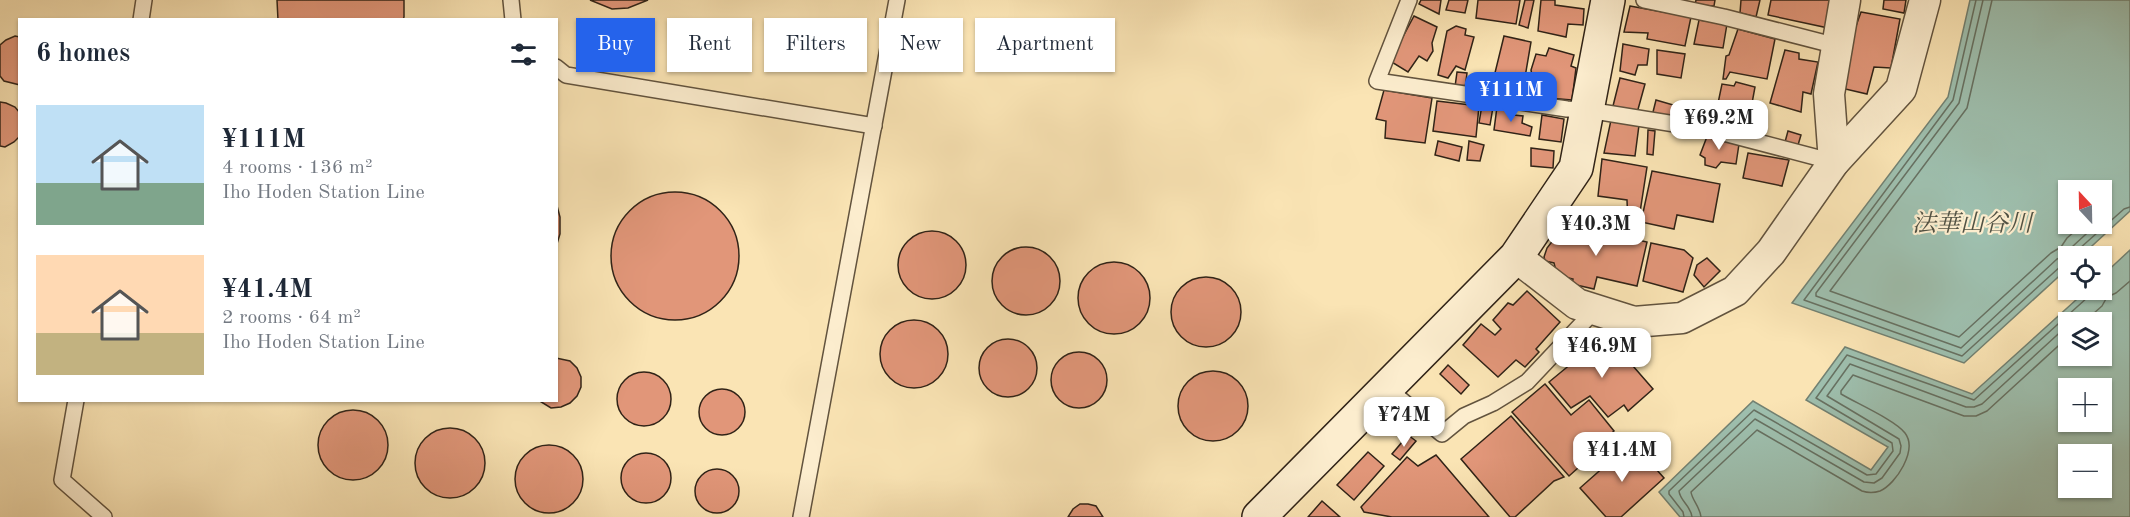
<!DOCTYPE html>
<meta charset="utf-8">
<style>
:root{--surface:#fff;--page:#f2f2f3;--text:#1f2937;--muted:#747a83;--accent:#2563eb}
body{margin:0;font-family:"Old Standard TT","Noto Serif JP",serif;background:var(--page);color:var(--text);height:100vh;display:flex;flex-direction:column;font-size:22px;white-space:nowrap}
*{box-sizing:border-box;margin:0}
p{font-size:20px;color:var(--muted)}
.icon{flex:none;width:33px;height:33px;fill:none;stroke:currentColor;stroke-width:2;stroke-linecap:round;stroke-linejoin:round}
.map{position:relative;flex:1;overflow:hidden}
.sheet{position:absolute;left:18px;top:18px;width:540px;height:384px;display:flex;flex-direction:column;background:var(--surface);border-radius:0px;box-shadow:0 2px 4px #0004}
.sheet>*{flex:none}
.guide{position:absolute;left:576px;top:18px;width:570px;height:54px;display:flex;gap:12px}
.needle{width:39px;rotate:338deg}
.fabs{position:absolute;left:2058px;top:180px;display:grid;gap:12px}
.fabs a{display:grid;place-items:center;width:54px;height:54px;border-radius:0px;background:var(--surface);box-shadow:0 2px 4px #0004;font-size:30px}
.price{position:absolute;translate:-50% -51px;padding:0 14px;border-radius:12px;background:#fff;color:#222;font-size:20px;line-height:39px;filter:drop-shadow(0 2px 3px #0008)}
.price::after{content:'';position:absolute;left:50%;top:36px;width:18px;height:14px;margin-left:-9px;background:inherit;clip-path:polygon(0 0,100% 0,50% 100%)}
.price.current{background:var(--accent);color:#fff}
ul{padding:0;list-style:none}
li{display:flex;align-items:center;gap:18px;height:150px;padding:0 18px}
li span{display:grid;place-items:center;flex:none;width:168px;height:120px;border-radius:0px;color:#555}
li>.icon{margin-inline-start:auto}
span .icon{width:72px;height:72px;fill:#fffc;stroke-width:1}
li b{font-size:26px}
h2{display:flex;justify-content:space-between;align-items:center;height:72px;padding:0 18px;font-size:26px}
.chip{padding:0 21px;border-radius:0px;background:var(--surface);box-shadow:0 2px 4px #0004;font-size:21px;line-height:54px}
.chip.current{background:var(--accent);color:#fff}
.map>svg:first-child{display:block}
</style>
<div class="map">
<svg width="2130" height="517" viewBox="0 0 2130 517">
<rect width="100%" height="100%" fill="#fae4b4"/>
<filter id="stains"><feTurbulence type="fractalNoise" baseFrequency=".00333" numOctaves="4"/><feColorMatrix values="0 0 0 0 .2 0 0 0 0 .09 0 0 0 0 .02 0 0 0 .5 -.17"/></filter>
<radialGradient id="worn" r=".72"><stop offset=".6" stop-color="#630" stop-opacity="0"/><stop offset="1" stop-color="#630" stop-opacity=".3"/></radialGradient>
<g fill="#9ebfae" stroke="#728172" stroke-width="1.5" fill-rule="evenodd">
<path d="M1970,0h160v211l-49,45h-13v12l-104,95 -172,-60 156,-206zM2068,190h34v34h-34z"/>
<path d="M2130,250v267h-450l-21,-25 94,-91 118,69 17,-23 -82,-47 39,-53 127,47 115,-104h15v-14zM2068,322h34v34h-34zM2068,388h34v34h-34zM2068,454h34v34h-34z"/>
</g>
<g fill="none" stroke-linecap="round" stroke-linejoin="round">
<g stroke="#677162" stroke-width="1.5">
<polyline points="1976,0 1953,100 1804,300 1962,356 2062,265 2068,264"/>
<polyline points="1983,0 1959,103 1816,293 1816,296 1961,348 2057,259 2069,255 2073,246 2097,224"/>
<polyline points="1992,0 1967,108 1830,291 1959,337 2051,253 2061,247 2067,238 2083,224"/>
<polyline points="2077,256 2079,249 2124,209 2130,207"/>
<polyline points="2084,322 2102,306 2107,297 2116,293 2130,281"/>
<polyline points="1684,517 1683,512 1669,494 1669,491 1754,410 1867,475 1876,474 1893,451 1892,443 1816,398 1847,355 1974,400 2088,297 2090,290"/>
<path d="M1692,517c-1,-11 -12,-16 -13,-26l76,-72 109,63 10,1 8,-5 18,-25 1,-7 -2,-7 -72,-43 23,-32 116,43h8l8,-3 86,-79"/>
<path d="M1701,517c-1,-10 -9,-17 -10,-25l66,-62 105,61c6,2 12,2 18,0 16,-7 38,-41 25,-58 -10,-13 -49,-30 -64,-39v-3l12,-16 111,41h12l11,-5 81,-74"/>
</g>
</g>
<g fill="#e19679" stroke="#302317" stroke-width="1.5">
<polygon points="277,0 404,0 404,17 403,20 278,20"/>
<polygon points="590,0 648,0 628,8 612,9"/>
<polygon points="1421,0 1441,0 1439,14 1419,4"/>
<polygon points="1449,0 1468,0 1465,13 1446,10"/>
<polygon points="1478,0 1520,0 1516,24 1476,18"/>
<polygon points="1525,0 1534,0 1528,28 1519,25"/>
<polygon points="1541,0 1555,0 1555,5 1584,9 1583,25 1568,24 1566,37 1538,31"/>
<polygon points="1696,0 1715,0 1714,6 1695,5"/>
<polygon points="1741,0 1760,0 1756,17 1740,13"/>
<polygon points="1771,0 1838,0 1833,29 1768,15"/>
<polygon points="1884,0 1906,0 1904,13 1883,9"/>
<polygon points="1630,6 1691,17 1685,46 1647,39 1648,33 1624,32"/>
<polygon points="1861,12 1900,19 1891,68 1874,67 1867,94 1841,88 1851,40"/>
<polygon points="1414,16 1437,27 1432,43 1433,51 1427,61 1419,56 1408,72 1390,61"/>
<polygon points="1699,20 1727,24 1723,48 1694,44"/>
<polygon points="1456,26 1466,29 1465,35 1474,37 1465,70 1456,66 1448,78 1438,75 1447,31"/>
<polygon points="1738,29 1775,39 1767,79 1730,72 1726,79 1723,79 1726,56 1729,55"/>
<polygon points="15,36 20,37 20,85 4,81 0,76 0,45 6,40"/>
<polygon points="1504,36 1531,42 1523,89 1492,85"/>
<polygon points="1623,44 1649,49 1647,65 1638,65 1635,75 1620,71"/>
<polygon points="1549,48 1574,55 1571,66 1576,68 1572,100 1536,97 1537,81 1533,81 1531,70 1536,54 1546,56"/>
<polygon points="1657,50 1685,54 1681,78 1657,74"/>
<polygon points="1785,50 1799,53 1799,59 1818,62 1811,94 1803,92 1801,112 1770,103"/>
<polygon points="1457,72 1467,73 1465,89 1455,87"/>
<polygon points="1620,78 1645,84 1637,113 1613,106"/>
<polygon points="1736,82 1755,87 1748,125 1731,121 1732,112 1717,108 1722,84 1734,86"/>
<polygon points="1384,90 1432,98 1425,143 1385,138 1386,121 1376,119"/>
<polygon points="1656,100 1680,107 1675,122 1652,116"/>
<polygon points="1437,101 1479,106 1476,137 1433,131"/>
<polygon points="0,102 6,103 15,107 20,113 20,136 14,142 5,147 0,146"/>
<polygon points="1482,105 1493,107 1490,125 1479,123"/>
<polygon points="1497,107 1514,112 1514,115 1523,116 1522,123 1532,127 1530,136 1494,130"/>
<polygon points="1542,115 1564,119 1561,142 1539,139"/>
<polygon points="1611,120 1639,125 1635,156 1604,153"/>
<polygon points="1648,130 1655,131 1653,155 1647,154"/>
<polygon points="1788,131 1801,135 1798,145 1785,142"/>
<polygon points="1708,134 1739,144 1736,164 1721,162 1716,168 1705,165 1705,158 1700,155"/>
<polygon points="1438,141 1462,147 1459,161 1435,155"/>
<polygon points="1469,141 1484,145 1480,161 1467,160"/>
<polygon points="1531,148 1554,151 1553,168 1531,166"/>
<polygon points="1748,153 1789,160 1782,186 1743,178"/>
<polygon points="1602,159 1647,167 1638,225 1628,226 1627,200 1598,196"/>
<polygon points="1652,171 1720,184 1713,222 1677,215 1674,229 1641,222"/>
<circle cx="675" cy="256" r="64"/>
<polygon points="556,202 560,217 560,234 556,247"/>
<polygon points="1567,224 1647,242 1637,286 1597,277 1594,289 1572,284 1573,279 1557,275 1554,263 1545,261 1544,257 1547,248 1561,230 1565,230"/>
<circle cx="932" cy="265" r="34"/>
<polygon points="1651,243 1684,250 1693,258 1683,292 1643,281"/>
<circle cx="1026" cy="281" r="34"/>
<polygon points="1707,258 1720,271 1704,287 1694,275 1697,265"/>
<circle cx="1114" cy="298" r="36"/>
<circle cx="1206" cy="312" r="35"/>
<polygon points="1527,291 1560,322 1536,349 1539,352 1525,367 1516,360 1498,377 1463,345 1481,324 1495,335 1501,329 1493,320 1508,303 1513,305"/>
<circle cx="914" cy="354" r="34"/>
<polygon points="1606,335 1653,389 1628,411 1624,405 1608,417 1590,396 1571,408 1549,382"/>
<circle cx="1008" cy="368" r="29"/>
<circle cx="1079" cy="380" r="28"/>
<polygon points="556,358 570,361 577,368 581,377 581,387 577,396 570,403 561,407 551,408 538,400 556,400"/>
<polygon points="1448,365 1469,385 1461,394 1440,374"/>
<circle cx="1213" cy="406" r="35"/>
<circle cx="644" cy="399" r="27"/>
<polygon points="1545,384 1571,415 1589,400 1614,431 1603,441 1610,451 1595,466 1587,460 1569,476 1512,412"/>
<circle cx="722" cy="412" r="23"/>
<circle cx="353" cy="445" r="35"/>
<polygon points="1511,416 1564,477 1554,481 1515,517 1510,517 1461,459"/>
<circle cx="450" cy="463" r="35"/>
<polygon points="1408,435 1416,441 1400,460 1392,454"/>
<polygon points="1632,442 1664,478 1621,517 1606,517 1580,488"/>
<circle cx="549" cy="479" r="34"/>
<polygon points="1368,452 1384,466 1354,500 1337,485"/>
<circle cx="646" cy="478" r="25"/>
<polygon points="1436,455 1489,517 1392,517 1364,512 1361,507 1407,457 1418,466"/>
<circle cx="717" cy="491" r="22"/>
<polygon points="1322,501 1340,517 1308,517"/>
<polygon points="1080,504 1088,504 1096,506 1103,517 1068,517 1073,509"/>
</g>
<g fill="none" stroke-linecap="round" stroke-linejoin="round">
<g stroke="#62533e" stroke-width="18">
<g id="lane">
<polyline points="511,0 513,20"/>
<polyline points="1409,0 1377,81 1567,109 1588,110 1712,130 1834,162"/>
<polyline points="1644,0 1724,17 1837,46"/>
<polyline points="141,20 144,0"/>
<polyline points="556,67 566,75 874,126"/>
<polyline points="1387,388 1442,434 1464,416 1493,403 1527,382 1595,310"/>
<polyline points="76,400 62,480 104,517"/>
<polyline points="801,517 897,0"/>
</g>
</g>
<g stroke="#62533e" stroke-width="33">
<g id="street">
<polyline points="1834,162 1829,94 1845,0"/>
<polyline points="1516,257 1577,304 1634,322 1682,318 1735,291 1771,252 1834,162 1901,89 1925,0"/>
</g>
</g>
<g stroke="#302317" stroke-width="36">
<polyline id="secondary" points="1259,517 1516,257 1576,168 1608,0"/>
</g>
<use href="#lane" stroke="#fcedce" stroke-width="15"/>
<use href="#street" stroke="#fcedce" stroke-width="30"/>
<use href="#secondary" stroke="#fcedce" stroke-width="33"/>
</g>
<g text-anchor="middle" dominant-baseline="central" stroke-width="4.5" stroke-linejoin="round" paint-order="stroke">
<g font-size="24" font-style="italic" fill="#515244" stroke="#fcedce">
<text x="1972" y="225">法華山谷川</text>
</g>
</g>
<rect width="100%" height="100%" filter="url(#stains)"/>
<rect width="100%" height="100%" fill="url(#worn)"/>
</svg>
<div class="fabs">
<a><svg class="needle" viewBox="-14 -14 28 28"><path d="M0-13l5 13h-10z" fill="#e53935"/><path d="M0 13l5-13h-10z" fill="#747a83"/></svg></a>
<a><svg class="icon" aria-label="locate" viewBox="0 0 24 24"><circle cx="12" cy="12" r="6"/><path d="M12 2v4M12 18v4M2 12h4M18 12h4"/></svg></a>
<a><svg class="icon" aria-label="layers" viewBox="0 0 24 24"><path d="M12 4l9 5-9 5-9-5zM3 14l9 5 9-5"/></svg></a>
<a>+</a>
<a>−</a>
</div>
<b class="price current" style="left:1511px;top:123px">¥111M</b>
<b class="price" style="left:1719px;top:151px">¥69.2M</b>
<b class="price" style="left:1596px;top:257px">¥40.3M</b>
<b class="price" style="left:1602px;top:379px">¥46.9M</b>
<b class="price" style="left:1404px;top:448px">¥74M</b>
<b class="price" style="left:1622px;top:483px">¥41.4M</b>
<div class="guide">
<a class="chip current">Buy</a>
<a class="chip">Rent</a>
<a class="chip">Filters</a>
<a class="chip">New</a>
<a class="chip">Apartment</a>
</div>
<section class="sheet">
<h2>6 homes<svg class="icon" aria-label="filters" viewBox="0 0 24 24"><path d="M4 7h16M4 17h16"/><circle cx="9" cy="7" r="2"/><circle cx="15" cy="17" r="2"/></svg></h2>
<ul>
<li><span style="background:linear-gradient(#bfe0f5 65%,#7fa58c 0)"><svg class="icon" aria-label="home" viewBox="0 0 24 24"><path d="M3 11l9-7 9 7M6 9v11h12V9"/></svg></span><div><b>¥111M</b><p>4 rooms · 136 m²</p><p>Iho Hoden Station Line</p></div></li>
<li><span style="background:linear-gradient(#ffd9b3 65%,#c2b280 0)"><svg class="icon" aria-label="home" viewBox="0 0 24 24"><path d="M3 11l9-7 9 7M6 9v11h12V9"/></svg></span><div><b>¥41.4M</b><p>2 rooms · 64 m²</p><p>Iho Hoden Station Line</p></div></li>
</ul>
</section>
</div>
